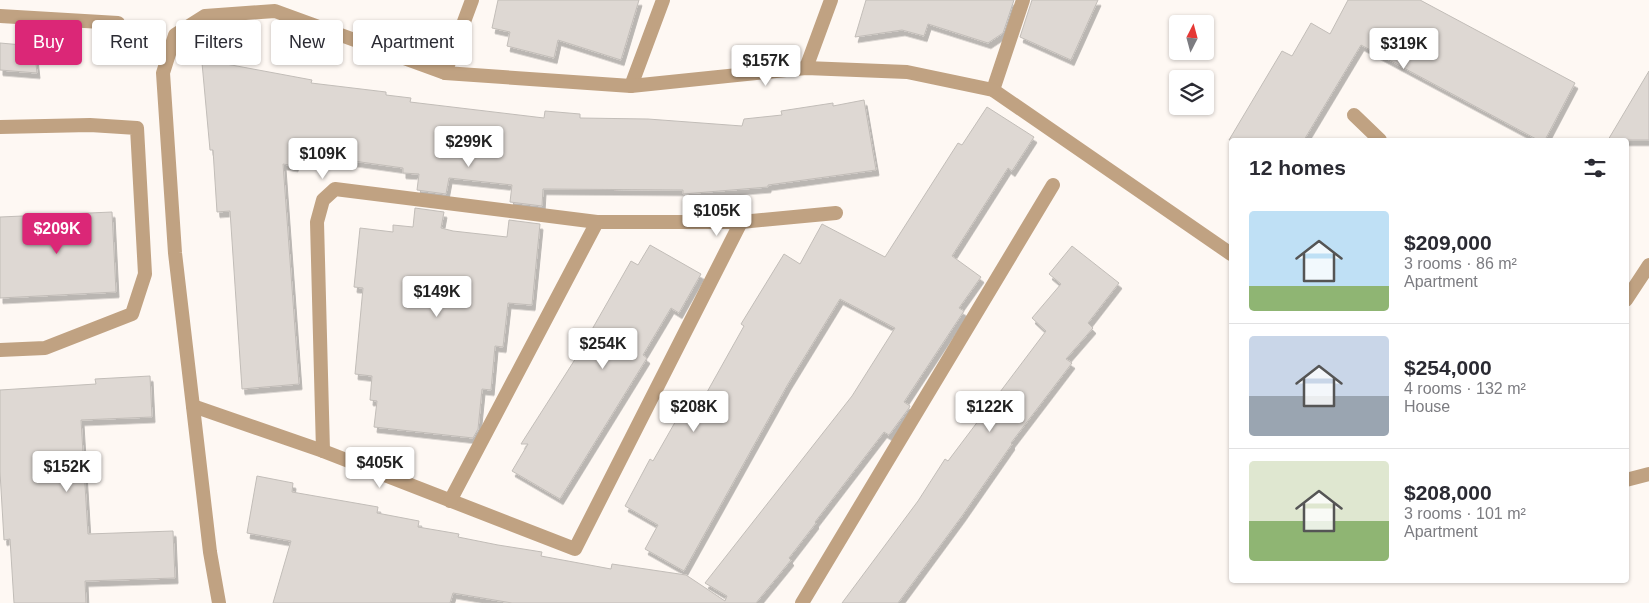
<!DOCTYPE html>
<meta charset="utf-8">
<style>
:root{--surface:#fff;--page:#f7f7f7;--text:#2b2b33;--muted:#7c7c81;--line:#e1e1e2;--accent:#db2777}
body{margin:0;font-family:Helvetica,sans-serif;background:var(--page);color:var(--text);height:100vh;display:flex;flex-direction:column;font-size:19px;white-space:nowrap}
*{box-sizing:border-box;margin:0}
p{font-size:16px;color:var(--muted)}
.icon{flex:none;width:28px;height:28px;fill:none;stroke:currentColor;stroke-width:2;stroke-linecap:round;stroke-linejoin:round}
.map{position:relative;flex:1;overflow:hidden}
.side{position:absolute;left:1229px;top:138px;width:400px;height:445px;display:flex;flex-direction:column;background:var(--surface);border-radius:5px;box-shadow:0 1px 4px #0004}
.side>*{flex:none}
.top-card{position:absolute;left:15px;top:20px;width:475px;height:45px;display:flex;gap:10px}
.needle{width:32px;rotate:6deg}
.buttons{position:absolute;left:1169px;top:15px;display:grid;gap:10px}
.buttons a{display:grid;place-items:center;width:45px;height:45px;border-radius:5px;background:var(--surface);box-shadow:0 1px 4px #0004;font-size:25px}
.price{position:absolute;translate:-50% -42px;padding:0 11px;border-radius:5px;background:#fff;color:#222;font-size:16px;line-height:32px;filter:drop-shadow(0 1px 2px #0008)}
.price::after{content:'';position:absolute;left:50%;top:30px;width:15px;height:11px;margin-left:-8px;background:inherit;clip-path:polygon(0 0,100% 0,50% 100%)}
.price.active{background:var(--accent);color:#fff}
ul{padding:0;list-style:none}
li{display:flex;align-items:center;gap:15px;height:125px;padding:0 20px}
li+li{border-top:1px solid var(--line)}
li span{display:grid;place-items:center;flex:none;width:140px;height:100px;border-radius:5px;color:#555}
li>.icon{margin-inline-start:auto}
span .icon{width:60px;height:60px;fill:#fffc;stroke-width:1}
li b{font-size:21px}
h2{display:flex;justify-content:space-between;align-items:center;height:60px;padding:0 20px;font-size:21px}
.chip{padding:0 18px;border-radius:5px;background:var(--surface);box-shadow:0 1px 4px #0004;font-size:18px;line-height:45px}
.chip.active{background:var(--accent);color:#fff}
.map>svg:first-child{display:block}
</style>
<div class="map">
<svg width="1649" height="603" viewBox="0 0 1649 603">
<defs>
<filter id="shadow"><feDropShadow dx="3" dy="5.5" stdDeviation="0" flood-color="#0004"/></filter>
</defs>
<rect width="100%" height="100%" fill="#fef8f3"/>
<g fill="#ded8d3" stroke="#c2bdb8" filter="url(#shadow)">
<polygon points="498,0 639,0 621,60 558,40 554,58 507,46 510,32 492,28"/>
<polygon points="866,0 1014,0 1003,33 988,43 928,24 924,36 902,30 855,37"/>
<polygon points="1032,0 1098,0 1071,60 1020,37"/>
<polygon points="1348,0 1420,0 1575,83 1545,140 1538,140 1361,45 1304,140 1229,140 1282,51 1292,56 1311,23 1330,34"/>
<polygon points="0,43 34,46 37,73 0,70"/>
<polygon points="202,63 226,64 312,80 311,83 386,92 386,95 411,98 410,102 544,118 545,111 580,114 580,118 648,119 742,126 744,119 782,115 781,111 833,103 833,106 864,100 876,170 768,185 768,187 683,194 683,190 543,189 542,206 510,202 512,185 449,178 446,194 417,190 419,174 403,173 403,168 297,153 295,166 283,164 299,384 242,389 230,211 217,212 213,150 210,150"/>
<polygon points="1649,71 1649,140 1608,140"/>
<polygon points="987,107 1034,137 1012,171 1008,168 952,256 981,277 959,308 964,311 904,402 910,406 909,408 889,435 884,432 815,522 816,523 789,558 791,560 756,603 512,603 453,593 450,603 273,603 291,541 247,533 257,476 293,483 292,492 378,507 377,513 419,521 418,527 459,534 458,537 498,545 542,552 541,556 611,569 612,564 686,575 725,601 727,596 705,583 852,396 895,328 840,299 788,384 684,571 645,549 658,525 625,506 650,459 653,461 686,403 697,410 744,326 741,324 784,254 800,264 822,224 885,257 958,143 962,145"/>
<polygon points="415,208 444,212 441,228 453,231 507,237 509,220 540,224 532,305 508,303 503,347 495,346 491,390 482,389 478,429 473,438 374,427 377,401 370,400 372,376 355,374 363,288 354,287 360,228 393,232 393,225 413,227"/>
<polygon points="112,212 116,292 0,298 0,217"/>
<polygon points="650,245 701,274 679,313 671,308 643,355 647,358 560,499 512,471 528,444 521,444 574,361 631,261 638,265"/>
<polygon points="1072,246 1119,283 1088,323 1093,328 1066,359 1072,363 1011,443 1012,444 962,516 898,603 842,603 918,501 945,459 948,461 1046,331 1032,318 1061,284 1049,274"/>
<polygon points="150,376 152,417 81,420 88,534 173,531 175,578 85,581 86,603 14,603 10,539 4,540 0,472 0,390 96,384 95,379"/>
</g>
<g fill="none" stroke-linecap="round" stroke-linejoin="round">
<g stroke="#c0a282" stroke-width="14">
<polyline points="0,16 118,23"/>
<polyline points="1354,115 1380,140"/>
<polyline points="0,127 90,125 137,128 145,274 132,314 45,348 0,350"/>
</g>
<g stroke="#c0a282" stroke-width="14">
<polyline points="806,68 831,0"/>
<polyline points="445,73 472,0"/>
<polyline points="631,86 663,0"/>
<polyline points="993,90 1023,0"/>
<polyline points="1626,300 1649,265"/>
<polyline points="193,406 323,451 575,549 741,222"/>
<polyline points="323,451 317,222 323,200 335,189 597,222 741,222 836,213"/>
<polyline points="1626,480 1649,474"/>
<polyline points="450,501 597,222"/>
<polyline points="219,603 210,552 175,253 163,73 175,35 205,16 275,11 445,73 631,86 806,68 907,72 993,90 1231,254"/>
<polyline points="802,603 1053,185"/>
</g>
</g>
</svg>
<div class="buttons">
<a><svg class="needle" viewBox="-14 -14 28 28"><path d="M0-13l5 13h-10z" fill="#e53935"/><path d="M0 13l5-13h-10z" fill="#7c7c81"/></svg></a>
<a><svg class="icon" aria-label="layers" viewBox="0 0 24 24"><path d="M12 4l9 5-9 5-9-5zM3 14l9 5 9-5"/></svg></a>
</div>
<b class="price" style="left:1404px;top:70px">$319K</b>
<b class="price" style="left:766px;top:87px">$157K</b>
<b class="price" style="left:469px;top:168px">$299K</b>
<b class="price" style="left:323px;top:180px">$109K</b>
<b class="price" style="left:717px;top:237px">$105K</b>
<b class="price active" style="left:57px;top:255px">$209K</b>
<b class="price" style="left:437px;top:318px">$149K</b>
<b class="price" style="left:603px;top:370px">$254K</b>
<b class="price" style="left:694px;top:433px">$208K</b>
<b class="price" style="left:990px;top:433px">$122K</b>
<b class="price" style="left:380px;top:489px">$405K</b>
<b class="price" style="left:67px;top:493px">$152K</b>
<div class="top-card">
<a class="chip active">Buy</a>
<a class="chip">Rent</a>
<a class="chip">Filters</a>
<a class="chip">New</a>
<a class="chip">Apartment</a>
</div>
<section class="side">
<h2>12 homes<svg class="icon" aria-label="filters" viewBox="0 0 24 24"><path d="M4 7h16M4 17h16"/><circle cx="9" cy="7" r="2"/><circle cx="15" cy="17" r="2"/></svg></h2>
<ul>
<li><span style="background:linear-gradient(#bfe0f5 75%,#8fb573 0)"><svg class="icon" aria-label="home" viewBox="0 0 24 24"><path d="M3 11l9-7 9 7M6 9v11h12V9"/></svg></span><div><b>$209,000</b><p>3 rooms · 86 m²</p><p>Apartment</p></div></li>
<li><span style="background:linear-gradient(#c9d6e8 60%,#9aa5b1 0)"><svg class="icon" aria-label="home" viewBox="0 0 24 24"><path d="M3 11l9-7 9 7M6 9v11h12V9"/></svg></span><div><b>$254,000</b><p>4 rooms · 132 m²</p><p>House</p></div></li>
<li><span style="background:linear-gradient(#dfe7d0 60%,#8fb573 0)"><svg class="icon" aria-label="home" viewBox="0 0 24 24"><path d="M3 11l9-7 9 7M6 9v11h12V9"/></svg></span><div><b>$208,000</b><p>3 rooms · 101 m²</p><p>Apartment</p></div></li>
</ul>
</section>
</div>
